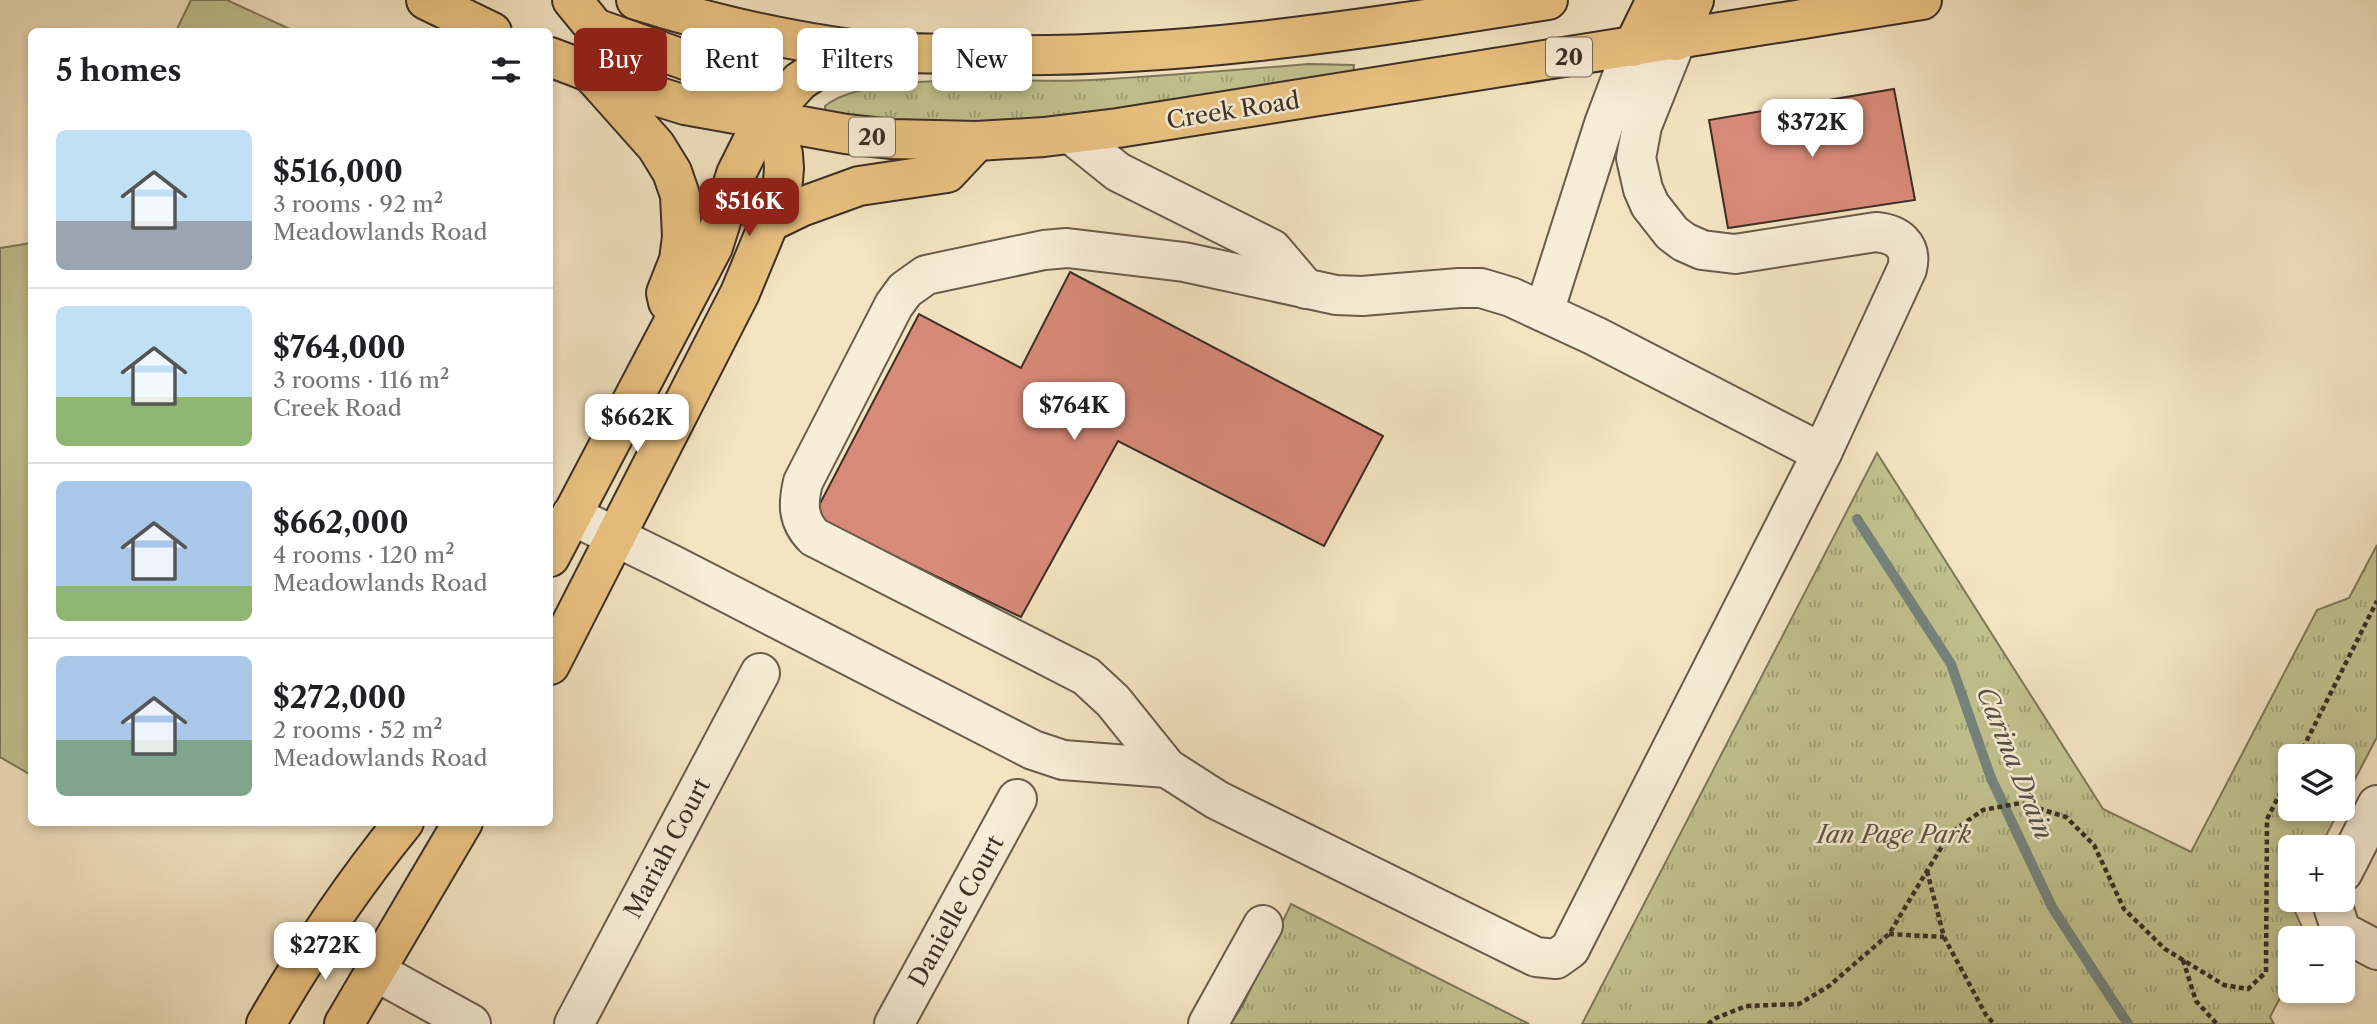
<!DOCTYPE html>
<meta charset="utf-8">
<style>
:root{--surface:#fff;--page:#f2f2f2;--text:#202124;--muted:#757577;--line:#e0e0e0;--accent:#8f2418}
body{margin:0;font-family:"Libre Caslon Text",serif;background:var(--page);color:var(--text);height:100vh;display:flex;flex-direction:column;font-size:26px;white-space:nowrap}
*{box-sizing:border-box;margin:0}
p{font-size:23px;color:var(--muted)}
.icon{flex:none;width:38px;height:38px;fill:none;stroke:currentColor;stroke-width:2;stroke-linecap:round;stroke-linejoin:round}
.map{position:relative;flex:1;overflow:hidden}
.details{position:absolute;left:28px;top:28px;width:525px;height:798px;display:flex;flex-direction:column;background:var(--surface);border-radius:10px;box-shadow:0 4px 10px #0003}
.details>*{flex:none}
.guide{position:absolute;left:574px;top:28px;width:665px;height:63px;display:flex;gap:14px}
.tools{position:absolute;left:2278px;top:744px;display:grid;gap:14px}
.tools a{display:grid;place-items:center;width:77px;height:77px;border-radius:10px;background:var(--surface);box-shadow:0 4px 10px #0003;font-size:35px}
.price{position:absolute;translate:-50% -60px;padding:0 16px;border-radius:14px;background:#fff;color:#222;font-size:23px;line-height:46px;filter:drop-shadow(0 2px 4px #0008)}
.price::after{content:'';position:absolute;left:50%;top:42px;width:21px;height:16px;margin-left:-10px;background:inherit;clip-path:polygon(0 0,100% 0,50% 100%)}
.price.on{background:var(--accent);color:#fff}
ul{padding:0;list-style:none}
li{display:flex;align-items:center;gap:21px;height:175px;padding:0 28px}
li+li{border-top:2px solid var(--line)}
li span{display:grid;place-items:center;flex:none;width:196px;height:140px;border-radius:10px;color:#555}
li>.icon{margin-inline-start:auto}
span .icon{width:84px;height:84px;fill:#fffc;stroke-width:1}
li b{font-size:30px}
h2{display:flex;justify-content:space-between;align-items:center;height:84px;padding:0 28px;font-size:30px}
.tag{padding:0 24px;border-radius:10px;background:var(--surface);box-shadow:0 4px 10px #0003;font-size:24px;line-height:63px}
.tag.on{background:var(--accent);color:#fff}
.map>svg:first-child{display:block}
</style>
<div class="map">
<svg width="2377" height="1024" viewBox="0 0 2377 1024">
<defs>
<pattern id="grass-tufts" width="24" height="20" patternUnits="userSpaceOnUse" patternTransform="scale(1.75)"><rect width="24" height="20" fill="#c1c28f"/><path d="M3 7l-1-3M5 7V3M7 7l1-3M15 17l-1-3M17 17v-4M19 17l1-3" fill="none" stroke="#9e9e75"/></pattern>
</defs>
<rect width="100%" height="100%" fill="#f4e4c2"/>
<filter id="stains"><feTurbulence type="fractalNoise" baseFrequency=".00286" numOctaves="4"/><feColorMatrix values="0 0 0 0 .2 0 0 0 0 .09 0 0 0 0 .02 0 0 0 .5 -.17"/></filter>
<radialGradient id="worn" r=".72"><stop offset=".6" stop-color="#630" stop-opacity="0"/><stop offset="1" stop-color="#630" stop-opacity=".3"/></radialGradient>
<g fill="url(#grass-tufts)" stroke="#7e785a" stroke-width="2">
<path d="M1309,64l45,1 -2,16 -400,47 -121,-15 -6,-3v-4c44,-37 206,-22 267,-26 72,-4 144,-10 217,-16z"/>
<polygon points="1877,453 2103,809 2191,852 2317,610 2349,598 2377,545 2377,737 2343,802 2343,756 2291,756 2291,808 2340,809 2320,847 2291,847 2291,903 2307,938 2291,938 2291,977 2270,1017 2274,1024 1582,1024"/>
<polygon points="1291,904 1529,1024 1230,1024 1242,1007"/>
</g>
<g fill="#c1c28f" stroke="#7e785a" stroke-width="2">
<polygon points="191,0 227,0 294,31 176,31"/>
<polygon points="31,243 32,243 31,775 0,757 0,248"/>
</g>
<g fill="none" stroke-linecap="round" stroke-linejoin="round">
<polyline stroke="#75847d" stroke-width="10" points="1857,519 1951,664 1991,778 2052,907 2128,1024"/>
</g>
<g fill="#d88a78" stroke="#3b2e26" stroke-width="2">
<polygon points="1894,89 1915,200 1728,228 1709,120"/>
<polygon points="1070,272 1383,436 1324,546 1118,441 1021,617 813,517 919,314 1021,368"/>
</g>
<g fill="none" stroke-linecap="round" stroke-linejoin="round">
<g stroke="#695c4d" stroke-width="42">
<g id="minor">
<path d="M1676,41l-34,85 -6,32 7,31 7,16 22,28 12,9 18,8 33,4 141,-22c21,2 37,13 31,37l-85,184"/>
<polyline points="1072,135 1118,172 1272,249 1306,289"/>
<polyline points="1544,312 1604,124 1633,47"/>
<path d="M571,515l98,48 364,187 30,10 104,8 50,32 319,157 20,2 14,-10 5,-10 247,-486 -227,-117 -84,-39 -30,-9h-22l-97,8 -26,-1 -152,-33 -117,-14 -23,2 -118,25 -21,15 -11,15 -91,177c-5,21 -6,38 11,55l272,139 27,25 54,67"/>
<polyline points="2343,872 2377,805"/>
<polyline points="2331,900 2341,931 2377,950"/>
<polyline points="375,971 471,1024"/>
<polyline points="574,1024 760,673"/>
<polyline points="894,1024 1017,799"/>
<polyline points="1208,1024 1263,925"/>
</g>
</g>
<g stroke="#3b2e26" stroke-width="42">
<g id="major">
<polyline points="426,0 492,32"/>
<path d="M636,0c72,23 146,40 222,50 33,4 67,3 100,4 198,8 395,-23 590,-54"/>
<polyline points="1676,41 1694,0"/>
<polyline points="1633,47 1656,0"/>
<polyline points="550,57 637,90 685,105 846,134 892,139 977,141 1044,137 1118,128 1922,0"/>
<polyline points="591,73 656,146 672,172 680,195 682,237 679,260 666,293 668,302"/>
<polyline points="770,222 801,207 859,186 947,173 977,141"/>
<polyline points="550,557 713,247 736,174 751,144 787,95 800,81 818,69 860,50"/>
<polyline points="550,665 740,293 776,206 783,181 784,168 783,154 769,119 756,97 746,88 722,73 595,28 572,0"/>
<path d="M266,1024c41,-71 86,-138 138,-202"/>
<polyline points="344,1024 463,822"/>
</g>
</g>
<g stroke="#3b2e26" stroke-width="4.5" stroke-dasharray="5 3.5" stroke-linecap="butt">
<polyline points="2299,756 2377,601"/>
<polyline points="1927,871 1944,937 1986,1015 1994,1024"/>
<polyline points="1889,934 1944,937"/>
<polyline points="2183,960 2196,1001 2217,1024"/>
<polyline points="1708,1024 1716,1018 1746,1006 1799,1004 1829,986 1889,934 1950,833 1983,810 2021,803 2066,817 2094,845 2124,909 2165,949 2224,985 2248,989 2266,972 2267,819 2291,772"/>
</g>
<use href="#minor" stroke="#f8edd7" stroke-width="38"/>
<use href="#major" stroke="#eac281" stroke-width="38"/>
</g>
<g text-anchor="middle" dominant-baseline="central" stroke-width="5" stroke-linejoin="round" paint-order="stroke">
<g fill="#f8edd7" stroke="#74675b" stroke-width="2">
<rect x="1546" y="37.5" width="46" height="39" rx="5"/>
<rect x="849" y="117.5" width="46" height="39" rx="5"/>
</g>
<g font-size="23" font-weight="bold" fill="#3b2e26">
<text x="1569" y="57">20</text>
<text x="872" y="137">20</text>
</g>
<g font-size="24" fill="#3b2e26" stroke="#f8edd7">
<text transform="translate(1233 110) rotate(-9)">Creek Road</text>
<text transform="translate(667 848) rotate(-62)">Mariah Court</text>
<text transform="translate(956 911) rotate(-61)">Danielle Court</text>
</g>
<g font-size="24" font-style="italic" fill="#5c5340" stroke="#f8edd7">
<text x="1894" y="834">Ian Page Park</text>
</g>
<g font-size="26" font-style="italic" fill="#53524a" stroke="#f8edd7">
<text transform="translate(2015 763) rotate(68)">Carina Drain</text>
</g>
</g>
<rect width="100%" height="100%" filter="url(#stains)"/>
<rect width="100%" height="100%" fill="url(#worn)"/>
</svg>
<div class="tools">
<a><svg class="icon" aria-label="layers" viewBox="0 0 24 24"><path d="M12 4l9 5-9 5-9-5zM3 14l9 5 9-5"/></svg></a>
<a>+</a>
<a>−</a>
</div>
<b class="price" style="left:1812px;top:159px">$372K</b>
<b class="price on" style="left:749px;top:238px">$516K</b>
<b class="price" style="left:1074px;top:442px">$764K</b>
<b class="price" style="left:637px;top:454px">$662K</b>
<b class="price" style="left:325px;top:982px">$272K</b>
<div class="guide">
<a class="tag on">Buy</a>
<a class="tag">Rent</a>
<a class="tag">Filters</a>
<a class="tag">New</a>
</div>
<section class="details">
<h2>5 homes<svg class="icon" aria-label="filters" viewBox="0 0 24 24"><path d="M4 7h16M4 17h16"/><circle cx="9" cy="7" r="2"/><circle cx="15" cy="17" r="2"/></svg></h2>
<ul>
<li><span style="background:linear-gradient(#bfe0f5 65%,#9aa5b1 0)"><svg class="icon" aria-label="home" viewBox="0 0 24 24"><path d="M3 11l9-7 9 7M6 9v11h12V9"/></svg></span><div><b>$516,000</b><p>3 rooms · 92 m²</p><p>Meadowlands Road</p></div></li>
<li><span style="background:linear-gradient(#bfe0f5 65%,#8fb573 0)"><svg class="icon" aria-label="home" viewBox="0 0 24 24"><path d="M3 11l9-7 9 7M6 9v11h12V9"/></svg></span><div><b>$764,000</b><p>3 rooms · 116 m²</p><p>Creek Road</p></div></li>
<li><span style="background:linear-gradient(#a9c7e8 75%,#8fb573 0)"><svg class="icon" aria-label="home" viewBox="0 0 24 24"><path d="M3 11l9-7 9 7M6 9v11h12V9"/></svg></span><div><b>$662,000</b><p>4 rooms · 120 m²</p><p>Meadowlands Road</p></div></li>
<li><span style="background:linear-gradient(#a9c7e8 60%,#7fa58c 0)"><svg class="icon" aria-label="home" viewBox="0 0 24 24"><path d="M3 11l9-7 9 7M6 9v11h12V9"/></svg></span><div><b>$272,000</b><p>2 rooms · 52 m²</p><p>Meadowlands Road</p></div></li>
</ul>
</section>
</div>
